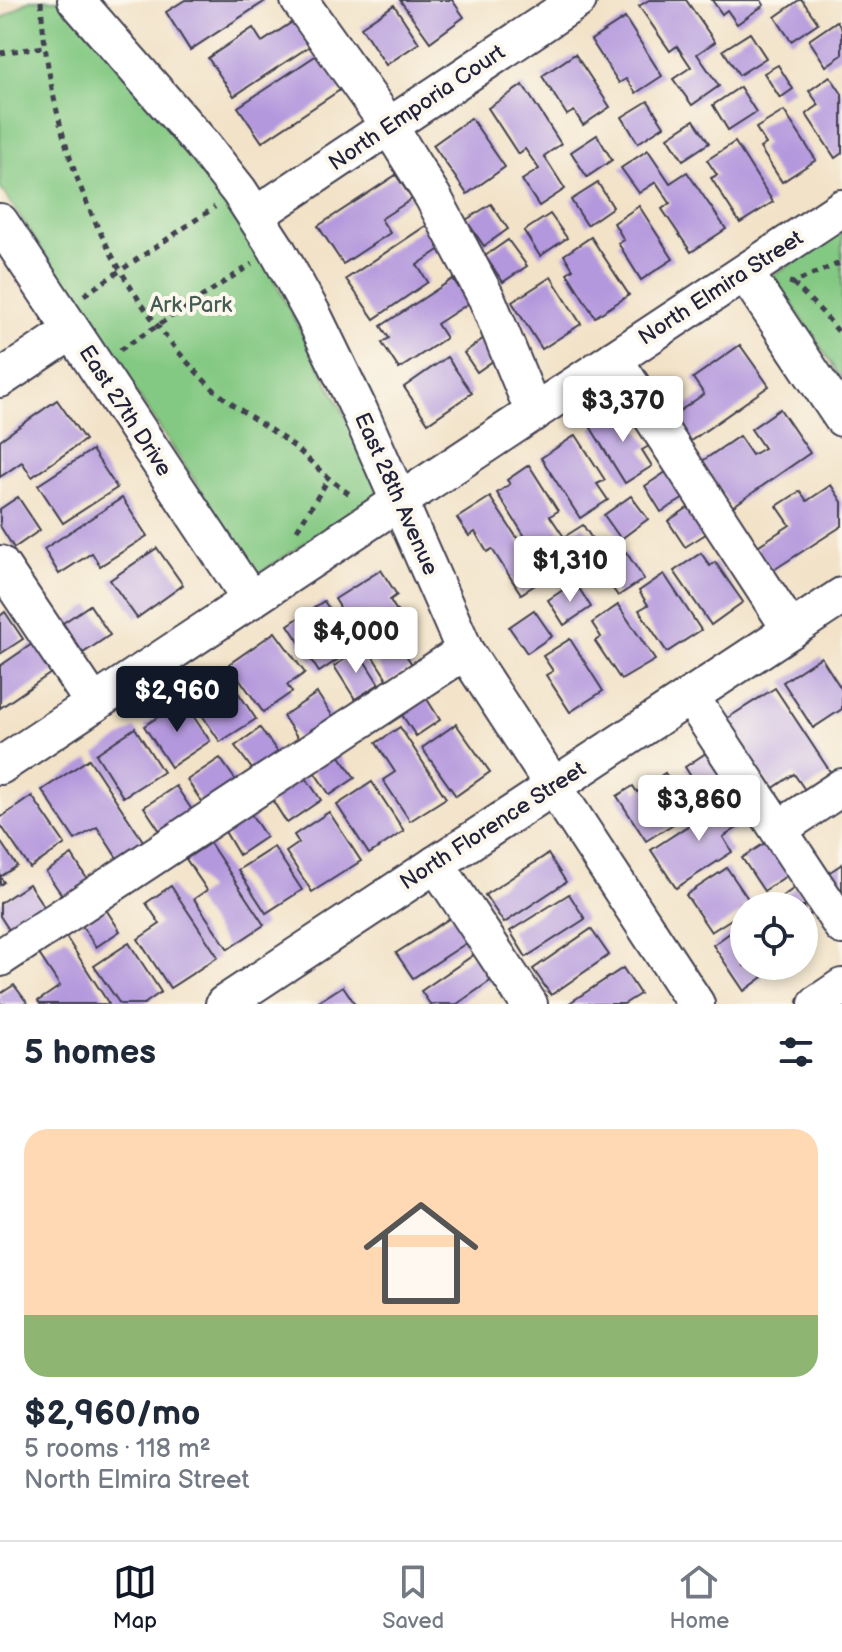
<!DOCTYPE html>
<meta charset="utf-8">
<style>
:root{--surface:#fff;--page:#f2f2f3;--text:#1f2937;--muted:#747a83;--line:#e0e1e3;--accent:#111827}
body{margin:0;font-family:"Balsamiq Sans",sans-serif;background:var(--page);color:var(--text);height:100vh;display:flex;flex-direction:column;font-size:30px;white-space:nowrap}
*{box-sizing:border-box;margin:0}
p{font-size:26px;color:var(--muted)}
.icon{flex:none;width:44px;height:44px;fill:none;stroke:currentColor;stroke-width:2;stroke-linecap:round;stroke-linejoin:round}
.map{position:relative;height:1004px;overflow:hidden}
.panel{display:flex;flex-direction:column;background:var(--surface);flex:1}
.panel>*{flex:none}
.buttons{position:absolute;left:730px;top:892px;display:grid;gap:16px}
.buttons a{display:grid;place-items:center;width:88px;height:88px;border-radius:50%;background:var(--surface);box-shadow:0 4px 12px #0003;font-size:40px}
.price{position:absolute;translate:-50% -68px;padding:0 18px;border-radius:8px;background:#fff;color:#222;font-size:26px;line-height:52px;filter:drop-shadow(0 2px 4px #0008)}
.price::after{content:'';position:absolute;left:50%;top:48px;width:24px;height:18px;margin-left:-12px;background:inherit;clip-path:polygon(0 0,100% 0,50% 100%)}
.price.selected{background:var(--accent);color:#fff}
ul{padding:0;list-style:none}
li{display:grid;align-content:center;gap:16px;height:424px;padding:0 24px}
li span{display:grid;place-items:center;height:248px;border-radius:24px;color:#555}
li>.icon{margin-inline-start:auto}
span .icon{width:144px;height:144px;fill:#fffc;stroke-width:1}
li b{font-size:34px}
h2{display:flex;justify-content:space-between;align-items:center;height:96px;padding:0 24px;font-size:34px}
.tabs{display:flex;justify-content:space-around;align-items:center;height:112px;border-top:2px solid var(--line);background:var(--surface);font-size:22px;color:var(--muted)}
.tabs a{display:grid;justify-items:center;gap:4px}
.tabs .selected{color:var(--accent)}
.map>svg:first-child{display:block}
</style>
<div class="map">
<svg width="842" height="1004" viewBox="0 0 842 1004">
<rect width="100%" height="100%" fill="#fbf7ec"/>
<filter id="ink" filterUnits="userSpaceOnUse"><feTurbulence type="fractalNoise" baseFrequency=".0125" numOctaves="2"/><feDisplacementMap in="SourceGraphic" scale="16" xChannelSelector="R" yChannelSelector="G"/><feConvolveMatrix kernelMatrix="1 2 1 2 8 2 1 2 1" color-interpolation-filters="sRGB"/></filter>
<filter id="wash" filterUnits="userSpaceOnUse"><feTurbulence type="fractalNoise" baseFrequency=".006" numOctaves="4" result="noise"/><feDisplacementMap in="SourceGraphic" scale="32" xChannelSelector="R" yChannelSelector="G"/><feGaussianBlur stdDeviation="1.8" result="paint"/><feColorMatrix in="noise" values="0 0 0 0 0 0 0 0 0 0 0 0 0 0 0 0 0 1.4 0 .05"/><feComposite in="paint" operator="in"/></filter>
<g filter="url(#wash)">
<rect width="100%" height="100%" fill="#f2e2c7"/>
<g fill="#84c983" stroke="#53765f" stroke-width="2">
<polygon points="30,0 62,0 223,182 384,490 257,575 0,187 0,20"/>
<polygon points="842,230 842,379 773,276"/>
</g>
<g id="blocks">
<g fill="#b498dd">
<polygon points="185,0 267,0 190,50 166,12"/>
<polygon points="400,0 452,0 464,17 430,42"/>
<polygon points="649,0 686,0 715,42 697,54 719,86 692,105 673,79 691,67 677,46 670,51 639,6"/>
<polygon points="712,0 761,0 764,5 737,24 727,10 722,14"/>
<polygon points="799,0 802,0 818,23 791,41 775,17"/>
<polygon points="394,5 419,43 386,65 361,27"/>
<polygon points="625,18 662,76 636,93 626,79 619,83 591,40"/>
<polygon points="294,21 310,46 234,96 208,58 253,28 262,42"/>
<polygon points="837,21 842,29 842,55 826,66 809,40"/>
<polygon points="750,33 766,58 739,75 723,50"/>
<polygon points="320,53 343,88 262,142 238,107"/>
<polygon points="575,54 610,107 583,125 574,111 567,115 542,76"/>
<polygon points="778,65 793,89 780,98 764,73"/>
<polygon points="830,76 842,94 842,153 835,158 806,114 819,105 809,91"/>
<polygon points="523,85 561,144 544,156 565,189 539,206 522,180 539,169 525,149 518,154 488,108"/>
<polygon points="740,87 756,112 728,130 713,105"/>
<polygon points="648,101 664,126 638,143 622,117"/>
<polygon points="784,111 816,160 782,182 760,148 766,144 756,128"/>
<polygon points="471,118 505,167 467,194 433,145"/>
<polygon points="694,120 709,143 683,160 668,137"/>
<polygon points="597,135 612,160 587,177 571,152"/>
<polygon points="735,142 773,202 740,223 711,178 717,175 707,160"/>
<polygon points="648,150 670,183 687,172 726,229 691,252 662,209 670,203 656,182 639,193 621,168"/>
<polygon points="396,175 412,199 381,219 390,233 343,264 318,226"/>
<polygon points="598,183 613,207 587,225 571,200"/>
<polygon points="491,204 508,229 484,246 466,220"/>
<polygon points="639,206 673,259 641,280 618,243 624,240 614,223"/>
<polygon points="550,214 567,238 540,256 524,231"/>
<polygon points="430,223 445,246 417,265 428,282 374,319 346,279"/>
<polygon points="591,237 629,295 595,317 567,273 573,269 564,255"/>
<polygon points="508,240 527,266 503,282 485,256"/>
<polygon points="551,277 581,324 542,349 512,302"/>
<polygon points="453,279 469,303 437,324 446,338 399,369 382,343 389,338 381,326"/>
<polygon points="484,338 497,358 477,372 464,353"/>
<polygon points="740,345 769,386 689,442 671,417 704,394 693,378"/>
<polygon points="447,357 472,393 428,423 404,387"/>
<polygon points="57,400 85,440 32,477 22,462 0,477 0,440"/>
<polygon points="624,407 649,446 642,450 652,466 625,483 591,428"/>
<polygon points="780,409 810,453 732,507 701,462 739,436 752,455 764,448 751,429"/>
<polygon points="576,435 605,480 597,484 608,500 580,518 541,458"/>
<polygon points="92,450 117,488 63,523 38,485"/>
<polygon points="529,465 558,511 550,516 564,537 583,525 600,551 573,568 552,536 533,549 497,493 510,484 507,480"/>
<polygon points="669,470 686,497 661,512 645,486"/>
<polygon points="831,485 842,502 842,526 772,571 756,547 790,525 777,506 800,491 807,501"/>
<polygon points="631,496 648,519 621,539 604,515"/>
<polygon points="18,497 40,530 14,548 0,526 0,509"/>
<polygon points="490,497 544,579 521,594 492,549 487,552 475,532 469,536 457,518"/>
<polygon points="122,498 147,536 100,566 92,553 59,574 44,549"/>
<polygon points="692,505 709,532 685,547 668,521"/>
<polygon points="157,548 183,585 137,618 110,580"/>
<polygon points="626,552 644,579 618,596 599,569"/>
<polygon points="701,553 710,566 715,562 743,602 711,625 674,571"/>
<polygon points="381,570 397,595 390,600 400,616 361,641 335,599"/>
<polygon points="664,574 701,630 667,652 639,610 648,605 639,591"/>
<polygon points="575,582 591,607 564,625 548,600"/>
<polygon points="324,601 355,648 319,672 288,625"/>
<polygon points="90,605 110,635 83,653 63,623"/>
<polygon points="618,605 655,660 621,680 595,641 601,637 592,623"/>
<polygon points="534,610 552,636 527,653 509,627"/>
<polygon points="5,612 23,639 0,654 0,616"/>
<polygon points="275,632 305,673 287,685 292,692 263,712 229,664"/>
<polygon points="570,639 603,691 570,712 546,675 553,671 543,656"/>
<polygon points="397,641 413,666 389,682 373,657"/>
<polygon points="35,642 54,671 0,708 0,666"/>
<polygon points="358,651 379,684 355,699 334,666"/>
<polygon points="821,657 842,690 842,709 813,728 783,682"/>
<polygon points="227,676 256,719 220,742 192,700"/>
<polygon points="775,688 831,773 805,790 794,774 772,789 726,719"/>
<polygon points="317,693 334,718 300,741 283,716"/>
<polygon points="425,696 440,720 416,736 400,712"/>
<polygon points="183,701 210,741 171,767 144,726"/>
<polygon points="456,724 490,772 456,796 422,748"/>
<polygon points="400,727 446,798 410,821 383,780 395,772 376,743"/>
<polygon points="135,728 163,772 123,797 96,754"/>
<polygon points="260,728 280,755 255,773 235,746"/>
<polygon points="709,751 731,786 707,802 685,767"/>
<polygon points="337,752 355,778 330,795 312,769"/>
<polygon points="220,758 237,782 204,805 187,780"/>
<polygon points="89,759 143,841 117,858 97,827 75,840 42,790"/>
<polygon points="665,773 691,813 646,841 617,796 633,786 637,792"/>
<polygon points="304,775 321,800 287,823 271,798"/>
<polygon points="372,782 404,831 369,854 337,805"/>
<polygon points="176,786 194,813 162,834 144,807"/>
<polygon points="32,796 65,844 30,868 0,824 0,818"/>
<polygon points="732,797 748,821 723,837 732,852 676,888 651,850"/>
<polygon points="249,811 266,837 239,855 223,828"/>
<polygon points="329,812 361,861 312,892 286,852 299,843 294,835"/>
<polygon points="0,841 17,866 0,877 4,882 0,885"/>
<polygon points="768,841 789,874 764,891 742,858"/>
<polygon points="210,843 264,925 228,949 194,899 207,890 186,859"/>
<polygon points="274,847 302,890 266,913 238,870"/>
<polygon points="548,854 566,882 504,923 485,895"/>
<polygon points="72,855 89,882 64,898 46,872"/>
<polygon points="842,864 842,895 827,874"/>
<polygon points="727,868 753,906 744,906 744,911 711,932 686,895"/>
<polygon points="29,884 46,910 11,933 0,916 0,903"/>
<polygon points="171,886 218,957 170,988 138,939 160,924 146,903"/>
<polygon points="796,887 813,912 804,919 804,906 769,906"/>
<polygon points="569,894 585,919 526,957 510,931"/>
<polygon points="105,908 120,931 96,947 81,924"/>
<polygon points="455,915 471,940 413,978 396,953"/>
<polygon points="744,923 744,966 766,966 759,971 763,977 744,991 713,945"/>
<polygon points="591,929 609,955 551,995 533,969"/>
<polygon points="66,937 109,1004 40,1004 38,1001 60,986 39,954"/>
<polygon points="129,943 161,992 144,1004 120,1004 94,966"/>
<polygon points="478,952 496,977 457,1004 430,1004 421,991"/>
<polygon points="623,968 640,994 624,1004 568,1004"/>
<polygon points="14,985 28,1004 0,1004 0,994"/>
<polygon points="343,986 355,1004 315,1004"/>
</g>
</g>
</g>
<g filter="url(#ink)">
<use href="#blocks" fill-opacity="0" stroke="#413f50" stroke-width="2"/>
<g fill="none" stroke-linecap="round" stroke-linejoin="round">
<g stroke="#413f50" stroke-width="40">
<g id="minor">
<polyline points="76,0 201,143 239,191 276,248 313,315 359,410 465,651 696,1004"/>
<polyline points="299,0 389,126 433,197 487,299 534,413"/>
<polyline points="256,215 578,0"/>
<polyline points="0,222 251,600"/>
<polyline points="745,273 842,418"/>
<polyline points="614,359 791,630"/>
<polyline points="0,379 72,331"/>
<polyline points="0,564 94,704"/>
<polyline points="690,696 842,926"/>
<polyline points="0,766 842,208"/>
<polyline points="779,829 842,787"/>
<polyline points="436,864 529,1004"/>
<polyline points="0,958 465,651"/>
<polyline points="224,1004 842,596"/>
<polyline points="817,1004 842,987"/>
</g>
</g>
<g stroke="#413f50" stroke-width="5" stroke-dasharray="6 6" stroke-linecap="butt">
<path d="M41,1c8,143 63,276 163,379 26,27 63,45 93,69 20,18 32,32 56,47"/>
<polyline points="0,53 44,47"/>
<polyline points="789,282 793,283 842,262"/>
<polyline points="793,283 823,313 842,336"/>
<polyline points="84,295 215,207"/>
<polyline points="120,350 252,264"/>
<polyline points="297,530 328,480"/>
</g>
<use href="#minor" stroke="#fff" stroke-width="36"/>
</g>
</g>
<g text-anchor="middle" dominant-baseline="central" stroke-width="8" stroke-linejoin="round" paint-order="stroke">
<g font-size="22" fill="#22223b" stroke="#fbf7ec">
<text transform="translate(417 108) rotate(-34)">North Emporia Court</text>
<text transform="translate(721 288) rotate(-33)">North Elmira Street</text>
<text transform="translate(125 411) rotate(57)">East 27th Drive</text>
<text transform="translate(396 494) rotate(66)">East 28th Avenue</text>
<text transform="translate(493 826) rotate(-33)">North Florence Street</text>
</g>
<g font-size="22" fill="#445c54" stroke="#fbf7ec">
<text x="191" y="305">Ark Park</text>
</g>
</g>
</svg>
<div class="buttons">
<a><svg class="icon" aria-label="locate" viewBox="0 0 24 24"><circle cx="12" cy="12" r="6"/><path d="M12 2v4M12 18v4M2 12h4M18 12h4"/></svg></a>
</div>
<b class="price" style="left:623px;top:444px">$3,370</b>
<b class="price" style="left:570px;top:604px">$1,310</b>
<b class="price" style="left:356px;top:675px">$4,000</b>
<b class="price selected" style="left:177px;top:734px">$2,960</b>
<b class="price" style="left:699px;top:843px">$3,860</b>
</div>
<section class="panel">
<h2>5 homes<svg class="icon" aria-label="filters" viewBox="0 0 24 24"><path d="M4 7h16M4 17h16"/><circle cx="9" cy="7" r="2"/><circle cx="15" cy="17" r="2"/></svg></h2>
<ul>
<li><span style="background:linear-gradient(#ffd9b3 75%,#8fb573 0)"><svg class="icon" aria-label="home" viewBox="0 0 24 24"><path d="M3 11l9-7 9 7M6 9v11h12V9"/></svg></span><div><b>$2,960/mo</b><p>5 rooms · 118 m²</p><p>North Elmira Street</p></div></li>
</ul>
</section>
<nav class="tabs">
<a class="selected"><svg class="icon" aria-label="map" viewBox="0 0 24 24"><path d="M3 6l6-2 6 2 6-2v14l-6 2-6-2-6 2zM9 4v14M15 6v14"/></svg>Map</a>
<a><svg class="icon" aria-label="saved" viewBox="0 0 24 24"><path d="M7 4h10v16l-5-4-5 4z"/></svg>Saved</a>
<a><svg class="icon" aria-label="home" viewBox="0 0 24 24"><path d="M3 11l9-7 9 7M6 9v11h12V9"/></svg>Home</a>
</nav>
